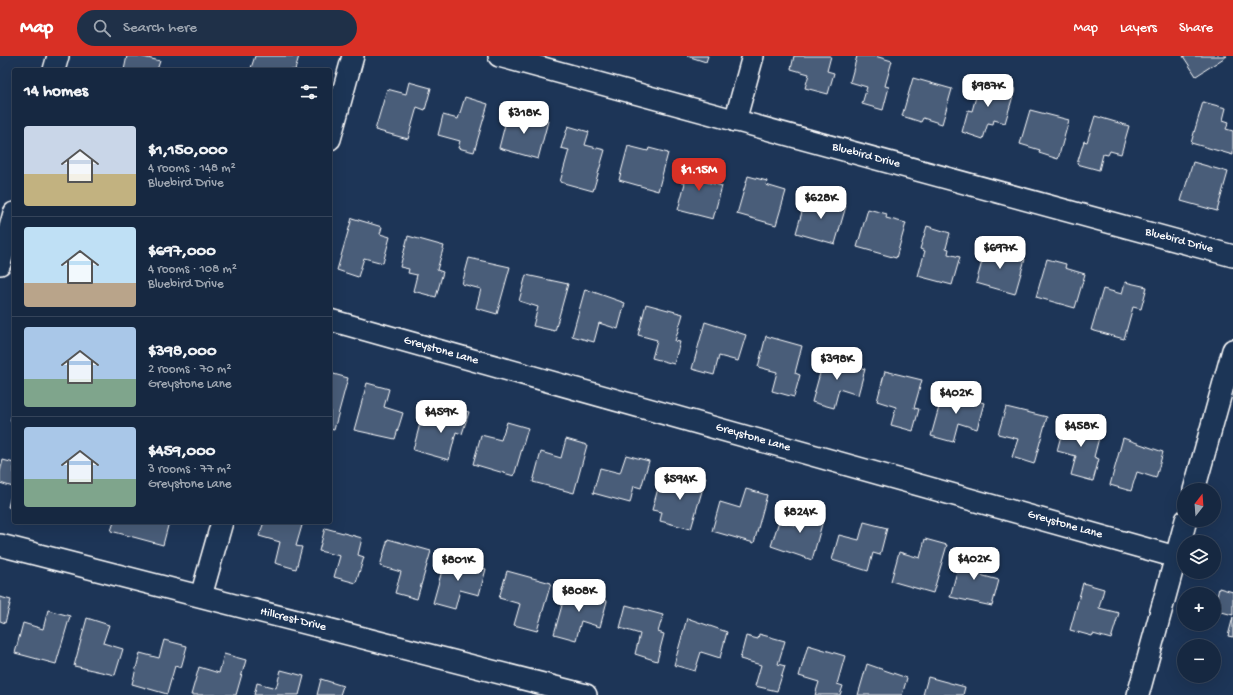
<!DOCTYPE html>
<meta charset="utf-8">
<style>
:root{--surface:#162841;--page:#1f3048;--text:#f1f3f6;--muted:#9ea6b1;--line:#35445a;--accent:#d93025}
body{margin:0;font-family:"Gochi Hand",sans-serif;background:var(--page);color:var(--text);height:100vh;display:flex;flex-direction:column;font-size:15px;white-space:nowrap}
*{box-sizing:border-box;margin:0}
p{font-size:13px;color:var(--muted)}
.icon{flex:none;width:22px;height:22px;fill:none;stroke:currentColor;stroke-width:2;stroke-linecap:round;stroke-linejoin:round}
.map{position:relative;flex:1;overflow:hidden}
.sheet{position:absolute;left:12px;top:12px;width:320px;height:456px;display:flex;flex-direction:column;background:var(--surface);border-radius:4px;box-shadow:0 4px 16px #0002,0 0 0 1px var(--line)}
.sheet>*{flex:none}
.needle{width:26px;rotate:17deg}
.controls{position:absolute;left:1177px;top:427px;display:grid;gap:8px}
.controls a{display:grid;place-items:center;width:44px;height:44px;border-radius:50%;background:var(--surface);box-shadow:0 4px 16px #0002,0 0 0 1px var(--line);font-size:20px}
.price{position:absolute;translate:-50% -34px;padding:0 9px;border-radius:8px;background:#fff;color:#222;font-size:13px;line-height:26px;filter:drop-shadow(0 1px 2px #0008)}
.price::after{content:'';position:absolute;left:50%;top:24px;width:12px;height:9px;margin-left:-6px;background:inherit;clip-path:polygon(0 0,100% 0,50% 100%)}
.price.active{background:var(--accent);color:#fff}
ul{padding:0;list-style:none}
li{display:flex;align-items:center;gap:12px;height:100px;padding:0 12px}
li+li{border-top:1px solid var(--line)}
li span{display:grid;place-items:center;flex:none;width:112px;height:80px;border-radius:4px;color:#555}
li>.icon{margin-inline-start:auto}
span .icon{width:48px;height:48px;fill:#fffc;stroke-width:1}
li b{font-size:17px}
h2{display:flex;justify-content:space-between;align-items:center;height:48px;padding:0 12px;font-size:17px}
header{display:flex;align-items:center;gap:24px;box-sizing:border-box;height:56px;padding:0 20px;background:var(--accent);color:#fff}
header strong{font-size:19px}
nav{display:flex;gap:22px;margin-inline-start:auto;font-size:14px}
.search{width:280px;height:36px;background:var(--page);display:flex;align-items:center;gap:10px;box-sizing:border-box;padding:0 14px;border-radius:22px;color:var(--muted);font-size:15px}
.map>svg:first-child{display:block}
</style>
<header>
<strong>Map</strong>
<div class="search"><svg class="icon" aria-label="search" viewBox="0 0 24 24"><circle cx="10" cy="10" r="6"/><path d="M15 15l6 6"/></svg>Search here</div>
<nav><a>Map</a><a>Layers</a><a>Share</a></nav>
</header>
<div class="map">
<svg width="1233" height="639" viewBox="0 0 1233 639">
<rect width="100%" height="100%" fill="#1d3557"/>
<filter id="ink" filterUnits="userSpaceOnUse"><feTurbulence type="fractalNoise" baseFrequency=".025" numOctaves="2"/><feDisplacementMap in="SourceGraphic" scale="8" xChannelSelector="R" yChannelSelector="G"/><feConvolveMatrix kernelMatrix="1 2 1 2 8 2 1 2 1" color-interpolation-filters="sRGB"/></filter>
<g filter="url(#ink)">
<g fill="#4a5d79" stroke="#fff">
<polygon points="127,0 139,0 160,5 157,14 124,14"/>
<polygon points="255,0 299,0 295,14 259,14 251,12"/>
<polygon points="687,0 708,0 706,6"/>
<polygon points="794,0 831,0 827,15 834,17 828,38 805,32 809,18 791,13"/>
<polygon points="857,0 875,0 892,5 885,30 889,31 883,54 862,48 867,31 850,26"/>
<polygon points="1183,0 1227,0 1196,20"/>
<polygon points="913,22 952,33 942,68 923,62 921,66 902,60"/>
<polygon points="981,23 1015,33 1005,67 994,64 993,68 988,67 983,83 962,76 968,54 972,55"/>
<polygon points="409,26 431,32 425,54 417,51 408,83 375,74 387,33 406,38"/>
<polygon points="465,41 488,48 474,96 458,92 460,85 438,79 443,59 458,63"/>
<polygon points="1203,46 1226,52 1223,64 1229,66 1226,73 1233,75 1233,99 1191,87"/>
<polygon points="1030,54 1069,64 1058,103 1039,97 1040,94 1020,88"/>
<polygon points="508,57 528,63 529,59 548,65 538,103 499,92"/>
<polygon points="1095,60 1129,70 1121,98 1110,95 1108,99 1103,98 1099,114 1077,108 1084,85 1087,86"/>
<polygon points="568,70 589,76 585,89 605,94 593,135 560,126 569,94 561,92"/>
<polygon points="628,90 648,95 649,92 668,97 658,135 619,124"/>
<polygon points="688,104 710,110 706,126 722,130 713,163 678,154 685,127 682,127"/>
<polygon points="1193,106 1228,116 1217,155 1181,145"/>
<polygon points="748,120 767,125 766,129 786,135 776,169 737,158"/>
<polygon points="806,142 826,148 827,144 846,150 835,188 796,177"/>
<polygon points="868,153 887,158 886,162 906,167 896,202 857,191"/>
<polygon points="352,162 382,171 380,178 390,181 383,207 364,202 358,221 337,214"/>
<polygon points="927,170 950,177 946,192 949,193 948,198 960,201 952,229 918,220 925,195 920,193"/>
<polygon points="408,180 444,190 437,214 443,216 436,241 413,235 417,219 408,217 409,213 400,211"/>
<polygon points="987,188 1006,194 1005,197 1025,203 1015,238 976,227"/>
<polygon points="469,202 510,211 497,258 476,252 481,233 462,228"/>
<polygon points="1047,203 1066,208 1065,212 1085,218 1075,252 1036,241"/>
<polygon points="526,219 568,228 555,275 533,270 538,251 519,245"/>
<polygon points="1125,226 1147,231 1141,253 1133,251 1124,283 1091,274 1103,233 1122,238"/>
<polygon points="585,233 625,247 618,273 599,267 594,286 572,280"/>
<polygon points="646,248 683,258 675,285 680,286 674,308 652,302 657,284 638,279"/>
<polygon points="705,266 746,279 738,305 719,300 714,319 692,313"/>
<polygon points="766,280 802,290 795,317 800,319 794,341 772,335 777,316 758,311"/>
<polygon points="825,299 865,313 858,339 839,333 834,352 812,346"/>
<polygon points="885,315 922,324 914,352 919,353 913,375 891,369 896,351 877,345"/>
<polygon points="330,317 348,322 334,374 330,373"/>
<polygon points="367,327 389,333 384,351 403,357 395,383 354,374"/>
<polygon points="944,333 966,339 966,341 984,347 977,373 958,367 953,386 931,380"/>
<polygon points="14,350 14,366 10,365"/>
<polygon points="446,350 469,356 462,378 456,376 449,404 413,394 421,364 440,370"/>
<polygon points="1006,351 1047,361 1034,408 1012,401 1018,383 998,378"/>
<polygon points="1065,364 1101,374 1094,401 1099,403 1093,425 1071,419 1076,400 1057,395"/>
<polygon points="507,366 528,372 514,420 473,408 481,379 501,384"/>
<polygon points="1123,382 1163,396 1156,422 1137,416 1131,435 1110,429"/>
<polygon points="566,383 587,389 574,437 533,426 541,396 561,402"/>
<polygon points="626,399 649,405 641,432 634,430 630,447 593,437 600,412 620,417"/>
<polygon points="3,404 14,407 14,453 8,451 13,431 0,427 0,416"/>
<polygon points="683,415 706,421 691,473 660,465 662,456 652,454 659,429 678,434"/>
<polygon points="746,433 767,439 754,487 712,475 720,446 740,452"/>
<polygon points="803,451 825,457 812,504 771,490 779,465 798,470"/>
<polygon points="114,466 169,466 163,489 111,475"/>
<polygon points="264,466 303,466 296,490 302,491 296,513 275,507 280,486 259,480"/>
<polygon points="864,466 887,472 880,499 873,497 868,515 832,504 839,479 859,484"/>
<polygon points="325,472 362,482 358,499 364,501 356,527 334,521 340,500 319,495"/>
<polygon points="388,483 431,495 417,543 395,537 401,516 380,510"/>
<polygon points="925,483 947,489 933,537 891,525 899,496 920,502"/>
<polygon points="963,494 985,500 980,519 999,524 992,550 950,541"/>
<polygon points="446,500 486,513 479,539 460,534 455,553 433,547"/>
<polygon points="507,515 551,527 537,575 514,569 520,548 499,542"/>
<polygon points="1083,527 1104,533 1099,552 1119,557 1111,583 1093,578 1092,580 1070,574"/>
<polygon points="567,531 607,545 600,571 581,565 576,584 554,578"/>
<polygon points="1219,532 1233,536 1233,559 1214,554"/>
<polygon points="0,541 11,544 5,567 0,565"/>
<polygon points="626,549 663,559 658,576 664,578 657,605 635,598 640,578 620,572"/>
<polygon points="48,554 70,560 56,608 15,597 23,567 43,573"/>
<polygon points="1233,561 1233,581 1228,580"/>
<polygon points="87,562 109,569 103,587 123,593 115,619 74,610"/>
<polygon points="687,562 727,576 720,602 701,596 695,615 674,609"/>
<polygon points="759,578 785,585 778,608 785,610 777,635 755,630 761,609 740,603 746,580 758,583"/>
<polygon points="164,584 187,590 181,612 175,610 167,638 132,628 140,597 159,602"/>
<polygon points="808,589 845,600 837,628 843,630 840,639 815,639 819,626 799,620"/>
<polygon points="224,598 246,604 236,639 191,639 199,611 219,617"/>
<polygon points="867,608 907,622 902,639 858,639"/>
<polygon points="281,614 304,620 299,639 254,639 257,627 276,632"/>
<polygon points="928,621 965,631 963,639 923,639"/>
<polygon points="321,623 343,630 340,639 317,639"/>
</g>
<g fill="none" stroke-linecap="round" stroke-linejoin="round">
<g stroke="#fff" stroke-width="24">
<g id="minor">
<polyline points="499,0 1233,200"/>
<polyline points="54,14 58,0"/>
<polyline points="735,65 753,0"/>
<polyline points="330,83 353,0"/>
<polyline points="0,208 14,157"/>
<polyline points="330,264 1176,501"/>
<polyline points="1194,434 1233,294"/>
<polyline points="0,489 586,639"/>
<polyline points="201,540 222,466"/>
<polyline points="1138,639 1186,464"/>
</g>
</g>
<use href="#minor" stroke="#1d3557" stroke-width="21"/>
</g>
</g>
<g text-anchor="middle" dominant-baseline="central" stroke-width="3" stroke-linejoin="round" paint-order="stroke">
<g font-size="12" fill="#fff" stroke="#1d3557">
<text transform="translate(866 100) rotate(15)">Bluebird Drive</text>
<text transform="translate(1179 185) rotate(15)">Bluebird Drive</text>
<text transform="translate(441 295) rotate(16)">Greystone Lane</text>
<text transform="translate(753 382) rotate(16)">Greystone Lane</text>
<text transform="translate(1065 469) rotate(16)">Greystone Lane</text>
<text transform="translate(293 564) rotate(14)">Hillcrest Drive</text>
</g>
</g>
</svg>
<div class="controls">
<a><svg class="needle" viewBox="-14 -14 28 28"><path d="M0-13l5 13h-10z" fill="#e53935"/><path d="M0 13l5-13h-10z" fill="#9ea6b1"/></svg></a>
<a><svg class="icon" aria-label="layers" viewBox="0 0 24 24"><path d="M12 4l9 5-9 5-9-5zM3 14l9 5 9-5"/></svg></a>
<a>+</a>
<a>−</a>
</div>
<b class="price" style="left:988px;top:52px">$987K</b>
<b class="price" style="left:524px;top:79px">$318K</b>
<b class="price active" style="left:699px;top:136px">$1.15M</b>
<b class="price" style="left:821px;top:164px">$628K</b>
<b class="price" style="left:1000px;top:214px">$697K</b>
<b class="price" style="left:837px;top:325px">$398K</b>
<b class="price" style="left:956px;top:359px">$402K</b>
<b class="price" style="left:441px;top:378px">$459K</b>
<b class="price" style="left:1081px;top:392px">$458K</b>
<b class="price" style="left:680px;top:445px">$594K</b>
<b class="price" style="left:800px;top:478px">$824K</b>
<b class="price" style="left:974px;top:525px">$402K</b>
<b class="price" style="left:458px;top:526px">$801K</b>
<b class="price" style="left:579px;top:557px">$808K</b>
<section class="sheet">
<h2>14 homes<svg class="icon" aria-label="filters" viewBox="0 0 24 24"><path d="M4 7h16M4 17h16"/><circle cx="9" cy="7" r="2"/><circle cx="15" cy="17" r="2"/></svg></h2>
<ul>
<li><span style="background:linear-gradient(#c9d6e8 60%,#c2b280 0)"><svg class="icon" aria-label="home" viewBox="0 0 24 24"><path d="M3 11l9-7 9 7M6 9v11h12V9"/></svg></span><div><b>$1,150,000</b><p>4 rooms · 148 m²</p><p>Bluebird Drive</p></div></li>
<li><span style="background:linear-gradient(#bfe0f5 70%,#b9a48a 0)"><svg class="icon" aria-label="home" viewBox="0 0 24 24"><path d="M3 11l9-7 9 7M6 9v11h12V9"/></svg></span><div><b>$697,000</b><p>4 rooms · 108 m²</p><p>Bluebird Drive</p></div></li>
<li><span style="background:linear-gradient(#a9c7e8 65%,#7fa58c 0)"><svg class="icon" aria-label="home" viewBox="0 0 24 24"><path d="M3 11l9-7 9 7M6 9v11h12V9"/></svg></span><div><b>$398,000</b><p>2 rooms · 70 m²</p><p>Greystone Lane</p></div></li>
<li><span style="background:linear-gradient(#a9c7e8 65%,#7fa58c 0)"><svg class="icon" aria-label="home" viewBox="0 0 24 24"><path d="M3 11l9-7 9 7M6 9v11h12V9"/></svg></span><div><b>$459,000</b><p>3 rooms · 77 m²</p><p>Greystone Lane</p></div></li>
</ul>
</section>
</div>
